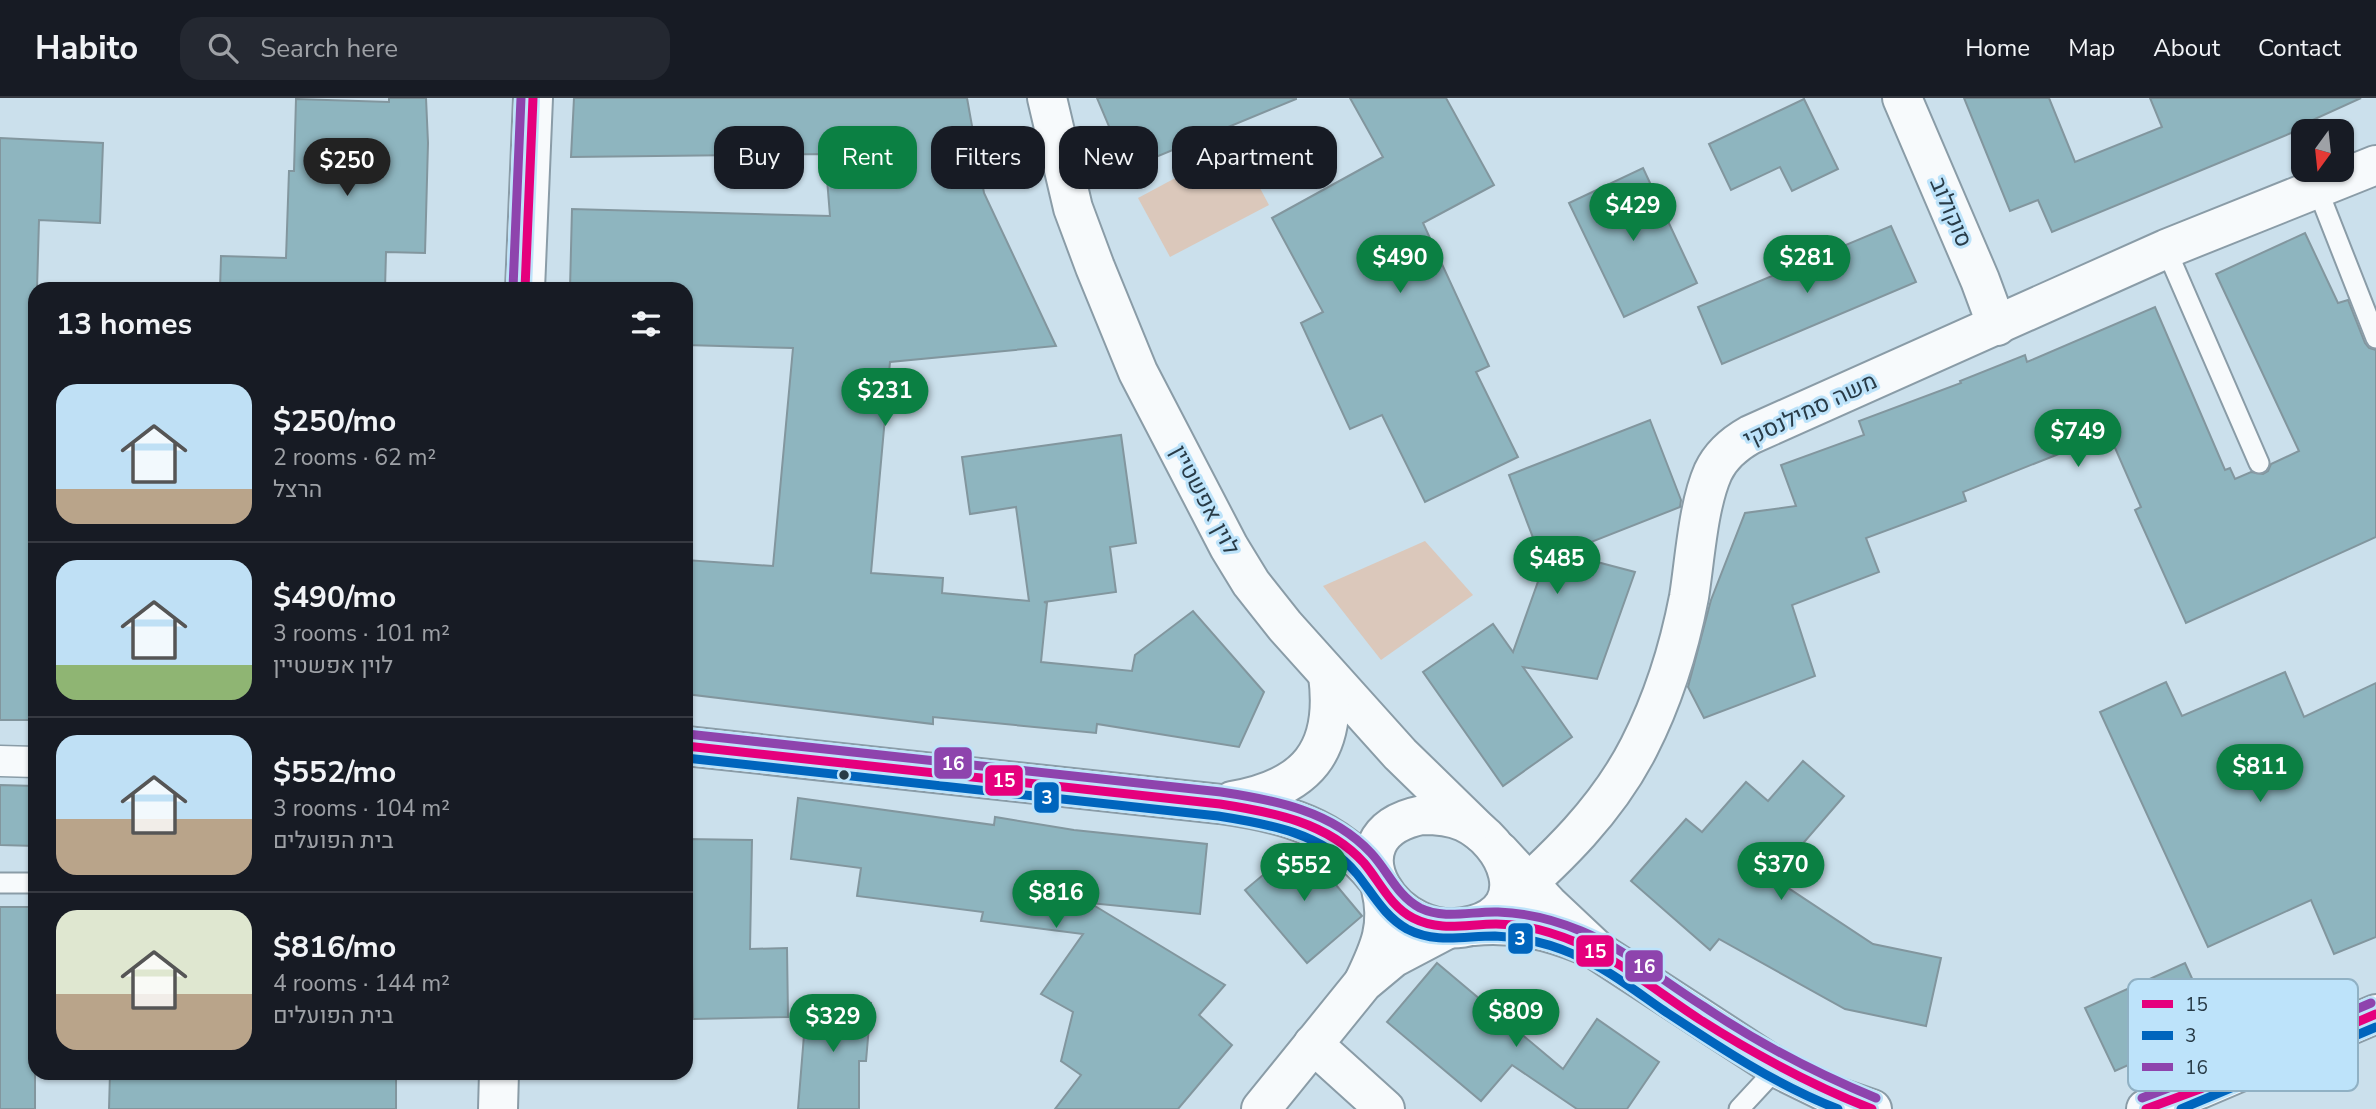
<!DOCTYPE html>
<meta charset="utf-8">
<style>
:root{--surface:#171b24;--page:#242831;--text:#f1f3f6;--muted:#9ea1a6;--line:#363941;--accent:#0b8043}
body{margin:0;font-family:"Nunito Sans",Heebo,sans-serif;background:var(--page);color:var(--text);height:100vh;display:flex;flex-direction:column;font-size:26px;white-space:nowrap}
*{box-sizing:border-box;margin:0}
p{font-size:23px;color:var(--muted)}
.icon{flex:none;width:38px;height:38px;fill:none;stroke:currentColor;stroke-width:2;stroke-linecap:round;stroke-linejoin:round}
.map{position:relative;flex:1;overflow:hidden}
.drawer{position:absolute;left:28px;top:184px;width:665px;height:798px;display:flex;flex-direction:column;background:var(--surface);border-radius:21px;box-shadow:0 2px 5px #0004}
.drawer>*{flex:none}
.banner{position:absolute;left:714px;top:28px;width:665px;height:63px;display:flex;gap:14px}
.needle{width:46px;rotate:195deg}
.fabs{position:absolute;left:2291px;top:21px;display:grid;gap:14px}
.fabs a{display:grid;place-items:center;width:63px;height:63px;border-radius:14px;background:var(--surface);box-shadow:0 2px 5px #0004;font-size:35px}
.price{position:absolute;translate:-50% -60px;padding:0 16px;border-radius:24px;background:var(--accent);color:#fff;font-size:23px;line-height:46px;filter:drop-shadow(0 2px 4px #0008)}
.price::after{content:'';position:absolute;left:50%;top:42px;width:21px;height:16px;margin-left:-10px;background:inherit;clip-path:polygon(0 0,100% 0,50% 100%)}
.price.current{background:#222;color:#fff}
ul{padding:0;list-style:none}
li{display:flex;align-items:center;gap:21px;height:175px;padding:0 28px}
li+li{border-top:2px solid var(--line)}
li span{display:grid;place-items:center;flex:none;width:196px;height:140px;border-radius:21px;color:#555}
li>.icon{margin-inline-start:auto}
span .icon{width:84px;height:84px;fill:#fffc;stroke-width:1}
li b{font-size:30px}
h2{display:flex;justify-content:space-between;align-items:center;height:84px;padding:0 28px;font-size:30px}
.pill{padding:0 24px;border-radius:21px;background:var(--surface);box-shadow:0 2px 5px #0004;font-size:24px;line-height:63px}
.pill.current{background:var(--accent);color:#fff}
header{display:flex;align-items:center;gap:42px;box-sizing:border-box;height:98px;padding:0 35px;background:var(--surface);border-bottom:2px solid var(--line)}
header strong{font-size:33px}
nav{display:flex;gap:38px;margin-inline-start:auto;font-size:24px}
.search{width:490px;height:63px;background:var(--page);display:flex;align-items:center;gap:18px;box-sizing:border-box;padding:0 24px;border-radius:21px;color:var(--muted);font-size:26px}
.map>svg:first-child{display:block}
</style>
<header>
<strong>Habito</strong>
<div class="search"><svg class="icon" aria-label="search" viewBox="0 0 24 24"><circle cx="10" cy="10" r="6"/><path d="M15 15l6 6"/></svg>Search here</div>
<nav><a>Home</a><a>Map</a><a>About</a><a>Contact</a></nav>
</header>
<div class="map">
<svg width="2376" height="1011" viewBox="0 0 2376 1011">
<rect width="100%" height="100%" fill="#cbe0ec"/>
<g fill="#dbc8bb">
<polygon points="1237,47 1269,107 1170,159 1138,100"/>
<polygon points="1425,443 1473,497 1381,562 1323,488"/>
</g>
<g fill="#8eb5bf" stroke="#82969e" stroke-width="2">
<polygon points="389,0 426,0 428,45 425,155 386,154 385,191 220,191 221,158 286,160 289,73 294,73 296,1 389,4"/>
<polygon points="574,0 967,0 984,95 1056,248 890,264 871,475 943,480 942,495 1029,503 1016,409 970,416 962,359 1121,337 1136,445 1110,449 1116,494 1044,504 1047,505 1041,564 1132,573 1135,557 1193,513 1264,594 1239,649 1097,626 1096,635 933,619 933,626 686,596 686,462 773,468 793,250 686,247 686,191 570,191 572,111 830,118 825,56 571,59"/>
<polygon points="1097,0 1296,0 1296,1 1127,71"/>
<polygon points="1350,0 1446,0 1494,87 1423,125 1489,268 1476,274 1518,359 1425,404 1382,317 1350,331 1301,225 1323,214 1272,120 1383,59"/>
<polygon points="1964,0 2049,0 2075,64 2162,29 2150,0 2361,0 2295,30 2296,33 2052,134 2038,102 2010,113"/>
<polygon points="1804,1 1838,71 1792,93 1780,69 1731,92 1709,46"/>
<polygon points="0,40 103,45 100,125 39,122 37,191 35,191 35,622 0,622"/>
<polygon points="1643,70 1697,185 1624,219 1569,105"/>
<polygon points="1891,128 1916,184 1722,266 1698,209"/>
<polygon points="2305,135 2338,205 2348,202 2365,245 2369,250 2376,252 2376,439 2186,525 2135,412 2141,409 2109,336 1963,394 1966,403 1866,440 1879,474 1792,507 1815,578 1704,620 1688,589 1711,502 1745,415 1796,408 1781,367 1864,337 1859,323 1961,285 1960,283 2025,257 2027,264 2155,209 2225,372 2230,370 2235,381 2251,374 2263,376 2268,373 2271,366 2299,353 2216,176"/>
<polygon points="1650,322 1681,402 1680,409 1563,455 1635,474 1597,581 1523,569 1572,639 1503,688 1423,574 1493,526 1513,554 1546,461 1542,463 1509,377"/>
<polygon points="2285,574 2304,619 2376,585 2376,839 2334,856 2311,802 2208,849 2100,614 2166,584 2182,618"/>
<polygon points="1803,663 1844,698 1773,780 1873,846 1941,860 1926,928 1845,911 1719,841 1710,852 1631,783 1686,721 1702,734 1746,684 1768,703"/>
<polygon points="0,687 35,688 35,748 0,747"/>
<polygon points="798,700 994,727 995,719 1074,732 1207,746 1200,816 1090,805 1225,887 1199,917 1232,947 1178,1011 1055,1011 1081,977 1061,963 1073,914 1041,896 1083,836 981,823 983,814 857,798 861,770 791,761"/>
<polygon points="686,741 752,742 750,851 787,850 788,919 693,921 691,810 686,810"/>
<polygon points="1299,747 1306,751 1362,818 1307,865 1245,792"/>
<rect x="0" y="809" width="35" height="202"/>
<polygon points="1437,865 1563,971 1597,921 1659,964 1627,1011 1577,1011 1512,967 1481,1003 1387,924"/>
<polygon points="2185,865 2214,929 2115,973 2085,910"/>
<polygon points="807,900 871,905 866,963 859,963 859,1011 798,1011"/>
<polygon points="110,975 396,975 396,1011 109,1011"/>
</g>
<g fill="none" stroke-linecap="round" stroke-linejoin="round">
<g stroke="#8a9ca7" stroke-width="23">
<g id="service">
<polyline points="2317,90 2376,240"/>
<polyline points="2166,151 2259,365"/>
<polyline points="0,785 35,785"/>
<polyline points="1739,1011 1777,970"/>
</g>
</g>
<g stroke="#8a9ca7" stroke-width="33">
<polyline id="pedestrian" points="0,663 35,664"/>
</g>
<g stroke="#8a9ca7" stroke-width="42">
<g id="minor">
<polyline points="1902,0 1980,182 1997,228"/>
<path d="M1505,806c52,-46 102,-94 134,-157 24,-47 40,-98 50,-150 6,-38 9,-91 24,-125 8,-17 21,-28 37,-37l416,-186 210,-84"/>
<path d="M1364,883c16,-33 26,-56 17,-92"/>
<polyline points="1313,946 1385,1011"/>
<polyline points="1261,1011 1363,885 1393,860 1448,831"/>
</g>
</g>
<g stroke="#8a9ca7" stroke-width="42">
<g id="tertiary">
<polyline points="1047,0 1073,110 1095,169 1138,274 1229,449 1251,485 1285,528 1400,656 1480,734"/>
<path d="M686,648l534,58c65,9 113,21 156,74"/>
<path d="M1232,703c75,-13 106,-50 96,-126"/>
<path d="M1422,717c14,0 29,1 42,7 43,20 71,85 10,103 -79,24 -151,-90 -52,-110z"/>
<polyline points="1499,753 1548,806 1599,854 1777,970 1834,998 1872,1011"/>
<path d="M1473,828c40,-4 75,4 112,19"/>
<polyline points="2146,1011 2200,991 2376,916"/>
</g>
</g>
<g stroke="#8a9ca7" stroke-width="42">
<g id="primary">
<polyline points="525,191 533,0"/>
<polyline points="498,1011 499,975"/>
</g>
</g>
<use href="#service" stroke="#f7fafc" stroke-width="19"/>
<use href="#pedestrian" stroke="#f7fafc" stroke-width="30"/>
<use href="#minor" stroke="#f7fafc" stroke-width="38"/>
<use href="#tertiary" stroke="#f7fafc" stroke-width="38"/>
<use href="#primary" stroke="#f7fafc" stroke-width="38"/>
<g stroke="#bde3fa" stroke-width="14">
<g id="bus-1">
<polyline points="525,191 533,0"/>
<path d="M686,648l534,58c52,8 107,18 144,59 16,19 26,43 49,55 27,14 54,6 83,6 28,0 56,8 82,19 43,18 81,50 121,76 55,35 112,66 173,90"/>
<polyline points="2146,1011 2200,991 2376,916"/>
</g>
</g>
<g stroke="#bde3fa" stroke-width="14">
<g id="bus-2">
<path d="M686,660l532,58c51,8 105,17 139,58 16,20 27,42 50,55 29,15 57,7 88,7 27,1 53,7 78,18 32,13 61,36 90,56 56,37 113,75 175,99"/>
<polyline points="2181,1011 2376,929"/>
</g>
</g>
<g stroke="#bde3fa" stroke-width="14">
<g id="bus-3">
<polyline points="513,190 521,0"/>
<path d="M687,636l534,58c54,8 111,19 150,61 17,18 26,43 49,55 25,12 52,3 78,4 29,1 57,8 83,19 44,18 82,50 122,75 55,37 112,67 173,92"/>
<polyline points="2142,1000 2195,980 2371,905"/>
</g>
</g>
<use href="#bus-1" stroke="#e5007d" stroke-width="9"/>
<use href="#bus-2" stroke="#0065bd" stroke-width="9"/>
<use href="#bus-3" stroke="#8e44ad" stroke-width="9"/>
</g>
<circle fill="#283b47" stroke="#bde3fa" stroke-width="2.5" cx="844" cy="677" r="6"/>
<g text-anchor="middle" dominant-baseline="central" stroke-width="6" stroke-linejoin="round" paint-order="stroke">
<g font-size="23" fill="#283b47" stroke="#bde3fa">
<text transform="translate(1951 114) rotate(67)">סוקולוב</text>
<text transform="translate(1810 312) rotate(-25)">משה סמילנסקי</text>
<text transform="translate(1205 402) rotate(62)">לוין אפשטיין</text>
</g>
</g>
<rect x="2128" y="881" width="230" height="112" rx="10" fill="#bde3fa" stroke="#90b1c4" stroke-width="2"/>
<rect x="2142" y="902" width="31" height="8" fill="#e5007d"/>
<rect x="2142" y="933" width="31" height="9" fill="#0065bd"/>
<rect x="2142" y="965" width="31" height="8" fill="#8e44ad"/>
<g font-size="19" fill="#283b47">
<text x="2185" y="913">15</text>
<text x="2185" y="944">3</text>
<text x="2185" y="976">16</text>
</g>
<g stroke="#bde3fa" stroke-width="2.5">
<rect x="933" y="648" width="40" height="34" rx="7" fill="#8e44ad"/>
<rect x="984" y="666" width="40" height="33" rx="7" fill="#e5007d"/>
<rect x="1033" y="683" width="27" height="33" rx="7" fill="#0065bd"/>
<rect x="1507" y="824" width="27" height="33" rx="7" fill="#0065bd"/>
<rect x="1575" y="836" width="40" height="34" rx="7" fill="#e5007d"/>
<rect x="1624" y="851" width="40" height="34" rx="7" fill="#8e44ad"/>
</g>
<g font-size="19" text-anchor="middle" font-weight="bold" fill="#fff">
<text x="953" y="672">16</text>
<text x="1004" y="689">15</text>
<text x="1047" y="706">3</text>
<text x="1520" y="847">3</text>
<text x="1595" y="860">15</text>
<text x="1644" y="875">16</text>
</g>
</svg>
<div class="fabs">
<a><svg class="needle" viewBox="-14 -14 28 28"><path d="M0-13l5 13h-10z" fill="#e53935"/><path d="M0 13l5-13h-10z" fill="#9ea1a6"/></svg></a>
</div>
<b class="price current" style="left:347px;top:100px">$250</b>
<b class="price" style="left:1633px;top:145px">$429</b>
<b class="price" style="left:1400px;top:197px">$490</b>
<b class="price" style="left:1807px;top:197px">$281</b>
<b class="price" style="left:885px;top:330px">$231</b>
<b class="price" style="left:2078px;top:371px">$749</b>
<b class="price" style="left:1557px;top:498px">$485</b>
<b class="price" style="left:2260px;top:706px">$811</b>
<b class="price" style="left:1781px;top:804px">$370</b>
<b class="price" style="left:1304px;top:805px">$552</b>
<b class="price" style="left:1056px;top:832px">$816</b>
<b class="price" style="left:1516px;top:951px">$809</b>
<b class="price" style="left:833px;top:956px">$329</b>
<div class="banner">
<a class="pill">Buy</a>
<a class="pill current">Rent</a>
<a class="pill">Filters</a>
<a class="pill">New</a>
<a class="pill">Apartment</a>
</div>
<section class="drawer">
<h2>13 homes<svg class="icon" aria-label="filters" viewBox="0 0 24 24"><path d="M4 7h16M4 17h16"/><circle cx="9" cy="7" r="2"/><circle cx="15" cy="17" r="2"/></svg></h2>
<ul>
<li><span style="background:linear-gradient(#bfe0f5 75%,#b9a48a 0)"><svg class="icon" aria-label="home" viewBox="0 0 24 24"><path d="M3 11l9-7 9 7M6 9v11h12V9"/></svg></span><div><b>$250/mo</b><p>2 rooms · 62 m²</p><p>הרצל</p></div></li>
<li><span style="background:linear-gradient(#bfe0f5 75%,#8fb573 0)"><svg class="icon" aria-label="home" viewBox="0 0 24 24"><path d="M3 11l9-7 9 7M6 9v11h12V9"/></svg></span><div><b>$490/mo</b><p>3 rooms · 101 m²</p><p>לוין אפשטיין</p></div></li>
<li><span style="background:linear-gradient(#bfe0f5 60%,#b9a48a 0)"><svg class="icon" aria-label="home" viewBox="0 0 24 24"><path d="M3 11l9-7 9 7M6 9v11h12V9"/></svg></span><div><b>$552/mo</b><p>3 rooms · 104 m²</p><p>בית הפועלים</p></div></li>
<li><span style="background:linear-gradient(#dfe7d0 60%,#b9a48a 0)"><svg class="icon" aria-label="home" viewBox="0 0 24 24"><path d="M3 11l9-7 9 7M6 9v11h12V9"/></svg></span><div><b>$816/mo</b><p>4 rooms · 144 m²</p><p>בית הפועלים</p></div></li>
</ul>
</section>
</div>
